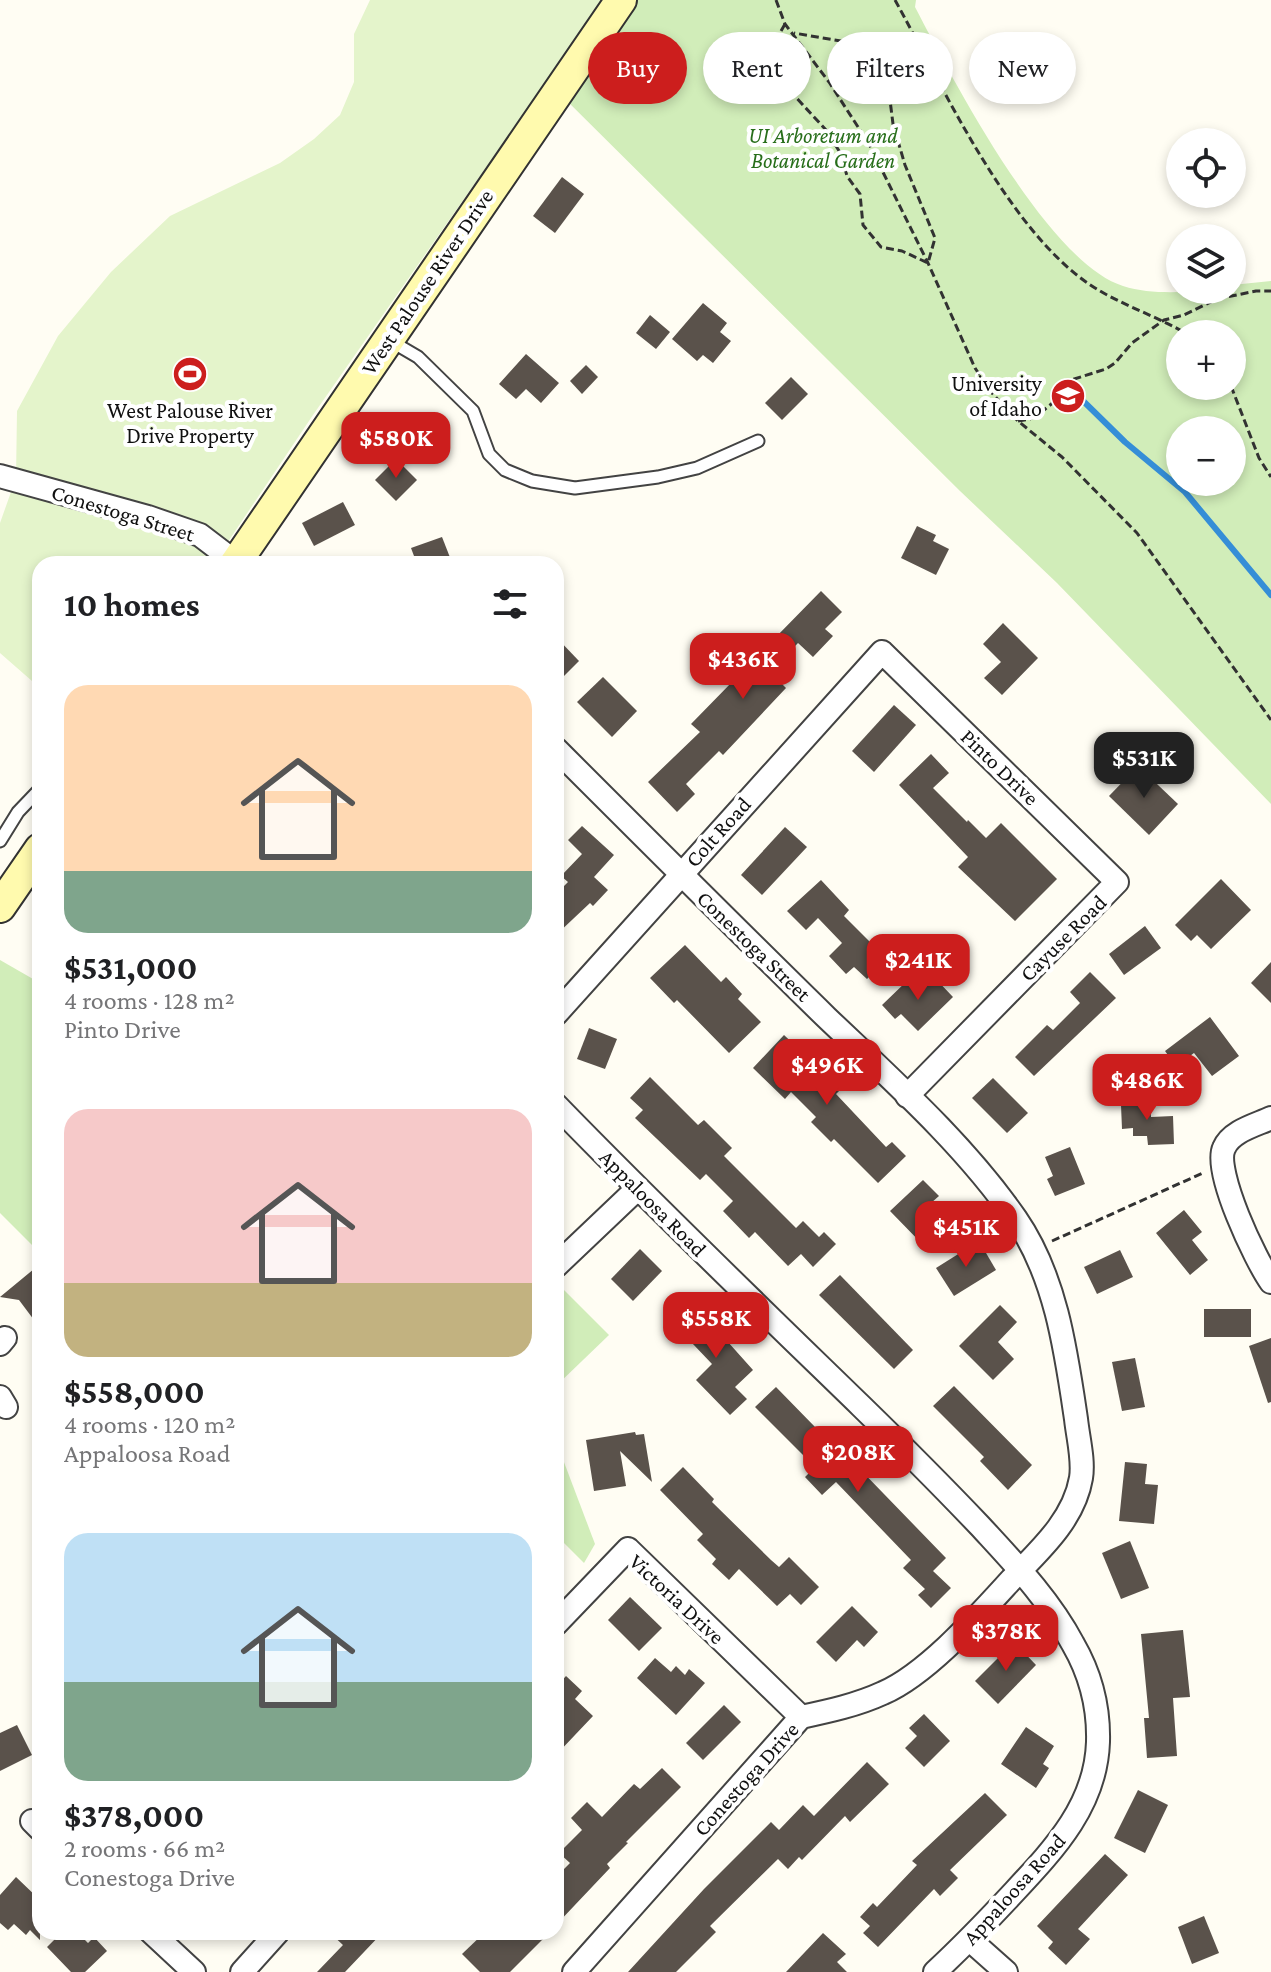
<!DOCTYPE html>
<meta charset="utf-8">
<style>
:root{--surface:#fff;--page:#f2f2f2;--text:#202124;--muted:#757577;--accent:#cc1e1d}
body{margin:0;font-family:"Crimson Pro",serif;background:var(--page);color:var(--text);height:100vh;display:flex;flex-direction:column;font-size:30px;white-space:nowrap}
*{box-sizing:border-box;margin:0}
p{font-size:26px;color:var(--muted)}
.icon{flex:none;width:44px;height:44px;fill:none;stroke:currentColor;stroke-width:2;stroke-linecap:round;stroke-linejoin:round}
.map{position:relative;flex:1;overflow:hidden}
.panel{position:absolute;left:32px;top:556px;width:532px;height:1384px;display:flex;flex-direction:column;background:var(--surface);border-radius:24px;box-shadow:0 4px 12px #0003}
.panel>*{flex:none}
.guide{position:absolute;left:588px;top:32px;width:562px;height:72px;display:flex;gap:16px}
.buttons{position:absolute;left:1166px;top:128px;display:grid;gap:16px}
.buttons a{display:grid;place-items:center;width:80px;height:80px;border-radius:50%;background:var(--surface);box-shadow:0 4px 12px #0003;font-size:40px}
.price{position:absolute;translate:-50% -68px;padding:0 18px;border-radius:16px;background:var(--accent);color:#fff;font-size:26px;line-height:52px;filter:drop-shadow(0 2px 4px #0008)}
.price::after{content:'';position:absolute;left:50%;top:48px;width:24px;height:18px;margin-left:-12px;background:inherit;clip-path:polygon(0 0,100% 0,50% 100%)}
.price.on{background:#222;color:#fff}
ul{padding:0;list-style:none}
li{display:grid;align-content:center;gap:16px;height:424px;padding:0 32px}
li span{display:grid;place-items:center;height:248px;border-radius:24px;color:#555}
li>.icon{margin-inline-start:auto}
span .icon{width:144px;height:144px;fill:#fffc;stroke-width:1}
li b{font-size:34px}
h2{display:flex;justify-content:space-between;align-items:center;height:96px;padding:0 32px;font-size:34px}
.tag{padding:0 28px;border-radius:36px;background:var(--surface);box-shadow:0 4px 12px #0003;font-size:28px;line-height:72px}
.tag.on{background:var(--accent);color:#fff}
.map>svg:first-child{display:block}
</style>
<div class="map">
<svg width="1271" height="1972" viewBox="0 0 1271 1972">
<rect width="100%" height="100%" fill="#fffdf3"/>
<g fill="#d1edb9" fill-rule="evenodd">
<path d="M621,0h295l-1,7c37,71 132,255 208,279 34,11 74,4 109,4v-5l39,-4v523l-214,-221 -97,-92 -403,-400zM1180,334h52v52h-52zM1180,430h52v52h-52z"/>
<polygon points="0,960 40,983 40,1253 0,1213"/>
<polygon points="556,1282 609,1335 556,1386"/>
<polygon points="556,1441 595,1544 584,1563 556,1535"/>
</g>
<polygon fill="#e4f4cb" points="370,0 603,0 313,415 213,564 40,564 40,688 0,653 0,523 16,478 17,411 58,336 111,272 170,216 280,163 314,139 340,115 354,82 354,34"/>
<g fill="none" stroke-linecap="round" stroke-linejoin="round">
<polyline stroke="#358ed7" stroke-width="6" points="1074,392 1125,442 1185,492 1271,595"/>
</g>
<g fill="#5a524b">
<polygon points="562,177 584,194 555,233 533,216"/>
<polygon points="703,303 727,323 720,332 731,341 713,363 703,355 697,361 672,339"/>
<polygon points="650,315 670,332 656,349 636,333"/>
<polygon points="526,354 559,383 541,403 526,389 516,399 499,384"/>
<polygon points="586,365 598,377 582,394 570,381"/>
<polygon points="791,377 808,394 782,420 765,403"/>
<polygon points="396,459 417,480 396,501 375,480"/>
<polygon points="343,502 355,525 314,546 302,523"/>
<polygon points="917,526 936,535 933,541 949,549 936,575 901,558"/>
<polygon points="442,537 451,560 440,564 417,564 411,548"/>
<polygon points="821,591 842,612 825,629 833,636 813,657 798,643 770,672 786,688 723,755 719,751 686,784 695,794 677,812 648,782 700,732 691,724"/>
<polygon points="1003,623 1038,658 1002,695 984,678 1001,662 983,644"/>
<polygon points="556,637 579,661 556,684"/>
<polygon points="603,677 637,711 612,737 577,702"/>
<polygon points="894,705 916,725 874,772 852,751"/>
<polygon points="931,754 949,773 933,788 967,822 968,820 986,838 1001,823 1057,879 1015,921 958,867 968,857 899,785"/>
<polygon points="1138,766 1178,804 1149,835 1109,796"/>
<polygon points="582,826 614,855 594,877 608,890 593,906 590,903 556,935 556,894 568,882 561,876 582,854 568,840"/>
<polygon points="785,827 807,847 762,895 741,875"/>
<polygon points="1221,879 1251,910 1211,949 1197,935 1191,941 1175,925"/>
<polygon points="821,880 849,910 844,916 887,959 867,979 854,967 846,974 829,956 842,943 818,918 806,930 787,911"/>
<polygon points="1145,926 1161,948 1124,975 1109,954"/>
<polygon points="685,945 721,982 726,977 742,994 738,999 761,1022 729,1053 677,1000 674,1003 650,978"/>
<polygon points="1271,962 1271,1003 1251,983"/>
<polygon points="1090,972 1116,998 1034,1076 1015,1057 1047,1025 1053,1030 1080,1003 1070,992"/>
<polygon points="932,975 953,997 918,1031 901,1014 895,1019 882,1005 908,980 917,989"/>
<polygon points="1210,1017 1239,1056 1212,1076 1194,1053 1176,1066 1165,1051"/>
<polygon points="589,1028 617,1039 605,1069 577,1059"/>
<polygon points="784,1035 841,1089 836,1094 886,1147 892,1142 906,1156 878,1183 834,1139 831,1142 811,1122 816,1117 791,1092 785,1099 753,1068"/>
<polygon points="650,1077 698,1125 704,1120 732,1148 724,1156 796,1228 803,1221 819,1237 824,1232 836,1244 813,1267 801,1254 788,1266 755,1232 749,1238 723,1211 733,1201 706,1174 700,1180 635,1118 643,1110 630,1098"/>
<polygon points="993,1078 1028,1113 1007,1133 972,1098"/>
<polygon points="1150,1096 1151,1117 1173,1116 1174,1144 1148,1145 1147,1136 1133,1136 1133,1128 1122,1129 1121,1105 1129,1105 1129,1097"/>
<polygon points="1070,1147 1085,1184 1055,1196 1047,1179 1053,1176 1045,1157"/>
<polygon points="923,1180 939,1196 931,1203 951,1224 926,1248 890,1211"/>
<polygon points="1184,1210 1202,1232 1192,1240 1208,1260 1190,1275 1156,1233"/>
<polygon points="979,1241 996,1270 954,1296 936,1268"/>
<polygon points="640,1249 662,1271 633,1301 611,1279"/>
<polygon points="1120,1250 1133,1277 1097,1294 1084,1267"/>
<polygon points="40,1264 40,1328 19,1300 0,1297"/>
<polygon points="840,1275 913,1350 894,1369 819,1295"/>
<polygon points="694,1304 753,1370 735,1387 747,1399 730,1415 696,1380 712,1364 673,1323"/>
<polygon points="1000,1305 1017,1322 998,1342 1014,1359 993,1380 959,1346"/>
<rect x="1204" y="1309" width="47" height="28"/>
<polygon points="1271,1338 1271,1402 1268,1403 1249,1346"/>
<polygon points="1135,1358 1145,1407 1122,1411 1112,1362"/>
<polygon points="954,1386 1032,1465 1008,1490 980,1461 984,1457 933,1406"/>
<polygon points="776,1387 816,1428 811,1433 844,1468 852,1461 946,1558 933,1571 951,1588 931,1608 918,1595 925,1589 903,1568 911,1560 836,1482 822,1495 805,1477 815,1467 755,1407"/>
<polygon points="635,1432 636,1435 644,1434 652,1482 620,1451 626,1486 594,1491 586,1440"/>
<polygon points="1125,1462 1147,1464 1145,1484 1158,1485 1154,1524 1119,1521"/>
<polygon points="683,1467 714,1499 712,1502 771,1560 779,1567 789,1557 819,1587 801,1605 790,1594 777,1606 739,1569 729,1580 712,1564 716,1559 697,1540 703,1534 660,1490"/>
<polygon points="1130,1541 1149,1588 1121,1599 1102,1553"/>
<polygon points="630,1597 662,1628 639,1651 608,1620"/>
<polygon points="852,1606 878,1632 864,1647 857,1640 836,1662 816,1642"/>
<polygon points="1183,1630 1190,1697 1173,1698 1177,1756 1147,1758 1144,1718 1149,1718 1141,1634"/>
<polygon points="1014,1642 1036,1665 998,1704 975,1681"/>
<polygon points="655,1658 671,1672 676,1666 685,1675 689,1669 705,1683 676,1715 637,1678"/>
<polygon points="566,1676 582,1691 575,1699 593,1716 556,1755 556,1687"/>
<polygon points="724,1705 741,1722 703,1760 686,1743"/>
<polygon points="924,1714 950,1741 924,1767 905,1748 917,1736 909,1728"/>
<polygon points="17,1725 32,1755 0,1771 0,1733"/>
<polygon points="1026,1727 1054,1746 1043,1764 1049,1768 1036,1788 1001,1764"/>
<polygon points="867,1762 889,1784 850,1822 845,1816 802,1860 799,1857 788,1869 778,1859 710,1926 716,1932 676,1972 628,1972 704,1889 771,1822 779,1830 803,1805 814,1816"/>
<polygon points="662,1768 681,1787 626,1842 628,1843 607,1864 610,1868 556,1925 556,1877 570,1863 559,1853 582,1830 571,1818 587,1802 602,1817 634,1784 640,1789"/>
<polygon points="1138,1790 1168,1805 1145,1853 1114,1838"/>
<polygon points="985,1793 1007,1815 950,1870 958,1878 940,1896 934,1889 878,1947 863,1933 870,1926 860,1917 873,1903 877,1907 917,1865 912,1861"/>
<polygon points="1105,1854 1128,1875 1078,1929 1090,1939 1066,1965 1048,1948 1053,1942 1037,1926"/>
<polygon points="16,1877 40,1900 40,1940 30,1930 26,1935 14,1924 8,1930 0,1923 0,1895"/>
<polygon points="1204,1916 1219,1953 1192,1964 1178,1927"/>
<polygon points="62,1932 69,1939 77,1932 88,1943 94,1937 107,1951 85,1972 71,1972 47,1947"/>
<polygon points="329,1932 383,1932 345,1972 317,1972 343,1945"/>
<polygon points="485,1932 550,1932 510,1972 480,1972 462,1954"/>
<polygon points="823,1933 846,1954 837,1962 847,1972 786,1972"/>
</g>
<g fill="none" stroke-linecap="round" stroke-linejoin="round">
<g stroke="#434343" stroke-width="15">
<g id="lane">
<polyline points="389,340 418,357 473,411 489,454 505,470 532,481 575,488 658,477 697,468 758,441"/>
<polyline points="0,841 18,812 40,789"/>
</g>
</g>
<g stroke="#434343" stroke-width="26">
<g id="street">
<polyline points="0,476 148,517 200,535 238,564"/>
<path d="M556,749c90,90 180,180 271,269 65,62 138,127 189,201 40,58 50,132 60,200 2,19 8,41 5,59 -7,42 -42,73 -70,102 -32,35 -84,94 -128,113 -26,12 -54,18 -82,24l-227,255"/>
<polyline points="556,1014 882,652 1117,882 907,1096"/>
<path d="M556,1105c99,102 202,201 305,301 40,39 80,79 119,120 34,37 69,73 93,118 18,31 26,62 25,98 -2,62 -42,105 -83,149 -26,28 -52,55 -80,81"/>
<path d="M1271,1118c-15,7 -40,13 -47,30 -11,23 32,113 47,134"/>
<polyline points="556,1266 637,1189"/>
<polyline points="0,1344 5,1338"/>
<polyline points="0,1397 6,1407"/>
<polyline points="556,1624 628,1549 801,1717"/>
<polyline points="32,1821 40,1829"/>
<polyline points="151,1932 194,1972"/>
<polyline points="970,1940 1006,1972"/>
<polyline points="242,1972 278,1932"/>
</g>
</g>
<g stroke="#323232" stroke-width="34">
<g id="secondary">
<polyline points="235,564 621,0"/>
<polyline points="0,907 40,849"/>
</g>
</g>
<g stroke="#323232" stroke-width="3" stroke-dasharray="8 4" stroke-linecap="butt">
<polyline points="776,0 785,24 829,82 869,144 928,263 975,368 992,393 1018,421 1062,457 1137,533 1271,720"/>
<path d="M895,0c48,87 112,228 194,284 31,21 66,31 98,50"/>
<polyline points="785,24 773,45 792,93 826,130 841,154 847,176 860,194 863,225 881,247 902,251 928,263 935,238 905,165 893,124 889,92 890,56 881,48 794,33"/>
<polyline points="830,81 888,57 917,41"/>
<polyline points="1231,386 1259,458 1271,477"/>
<polyline points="1018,421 1030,419 1039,414 1055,401 1071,380 1106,369 1115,363 1132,343 1164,320 1184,315 1217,299 1256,291 1271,291"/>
<polyline points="1052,1241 1205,1172"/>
</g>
<use href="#lane" stroke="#fff" stroke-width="11"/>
<use href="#street" stroke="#fff" stroke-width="22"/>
<use href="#secondary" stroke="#fffaae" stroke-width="30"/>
</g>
<defs>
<g id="stadium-disc" transform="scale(1.8)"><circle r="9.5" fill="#cc1e1d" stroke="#fff"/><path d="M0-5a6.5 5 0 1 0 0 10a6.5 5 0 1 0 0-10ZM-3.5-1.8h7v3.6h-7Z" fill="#fff"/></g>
<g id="university-disc" transform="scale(1.8)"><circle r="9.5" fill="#cc1e1d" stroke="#fff"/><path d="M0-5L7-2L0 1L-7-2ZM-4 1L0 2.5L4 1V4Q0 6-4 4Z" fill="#fff"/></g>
</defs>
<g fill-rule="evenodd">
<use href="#stadium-disc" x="190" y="374"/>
<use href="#university-disc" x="1068" y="396"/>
</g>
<g text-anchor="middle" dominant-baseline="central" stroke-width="8" stroke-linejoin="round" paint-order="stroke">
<g font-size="22" font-style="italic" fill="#276e1a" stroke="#fff">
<text x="823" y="135">UI Arboretum and<tspan x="823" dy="25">Botanical Garden</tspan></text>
</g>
<g font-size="22" fill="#101010" stroke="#fff">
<text transform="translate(427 282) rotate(-56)">West Palouse River Drive</text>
<text transform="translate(123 513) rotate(17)">Conestoga Street</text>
<text transform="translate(1000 767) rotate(44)">Pinto Drive</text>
<text transform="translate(718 832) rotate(-48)">Colt Road</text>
<text transform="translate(1063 938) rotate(-45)">Cayuse Road</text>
<text transform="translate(754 946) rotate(44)">Conestoga Street</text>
<text transform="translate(653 1203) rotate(45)">Appaloosa Road</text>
<text transform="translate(677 1599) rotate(43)">Victoria Drive</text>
<text transform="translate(746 1779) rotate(-48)">Conestoga Drive</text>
<text transform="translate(1014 1889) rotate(-48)">Appaloosa Road</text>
</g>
<g font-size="22" fill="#101010" stroke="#fff" text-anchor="end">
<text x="1042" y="383">University<tspan x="1042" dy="25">of Idaho</tspan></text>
<text x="190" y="410" text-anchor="middle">West Palouse River<tspan x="190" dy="25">Drive Property</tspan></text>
</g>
</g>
</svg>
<div class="buttons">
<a><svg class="icon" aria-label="locate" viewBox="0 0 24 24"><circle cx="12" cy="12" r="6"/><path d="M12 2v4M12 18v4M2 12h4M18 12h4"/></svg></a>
<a><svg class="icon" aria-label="layers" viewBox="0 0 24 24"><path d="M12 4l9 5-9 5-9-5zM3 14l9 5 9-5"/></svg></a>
<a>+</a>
<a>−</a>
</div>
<b class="price" style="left:396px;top:480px">$580K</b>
<b class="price" style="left:743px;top:701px">$436K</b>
<b class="price on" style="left:1144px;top:800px">$531K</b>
<b class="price" style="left:918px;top:1002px">$241K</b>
<b class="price" style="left:827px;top:1107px">$496K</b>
<b class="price" style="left:1147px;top:1122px">$486K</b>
<b class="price" style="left:966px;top:1269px">$451K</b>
<b class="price" style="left:716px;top:1360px">$558K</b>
<b class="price" style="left:858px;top:1494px">$208K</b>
<b class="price" style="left:1006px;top:1673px">$378K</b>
<div class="guide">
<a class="tag on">Buy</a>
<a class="tag">Rent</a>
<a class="tag">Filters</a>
<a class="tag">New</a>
</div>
<section class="panel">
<h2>10 homes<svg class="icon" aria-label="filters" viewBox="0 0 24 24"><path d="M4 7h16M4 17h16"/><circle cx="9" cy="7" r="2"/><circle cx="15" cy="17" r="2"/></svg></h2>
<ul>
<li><span style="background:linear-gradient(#ffd9b3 75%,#7fa58c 0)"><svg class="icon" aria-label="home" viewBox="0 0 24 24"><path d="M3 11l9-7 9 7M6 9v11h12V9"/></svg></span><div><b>$531,000</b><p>4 rooms · 128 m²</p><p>Pinto Drive</p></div></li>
<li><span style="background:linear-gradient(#f6c9c9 70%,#c2b280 0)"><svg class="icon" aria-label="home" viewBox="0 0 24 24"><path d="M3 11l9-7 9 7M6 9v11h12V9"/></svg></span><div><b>$558,000</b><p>4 rooms · 120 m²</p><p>Appaloosa Road</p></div></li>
<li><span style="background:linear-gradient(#bfe0f5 60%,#7fa58c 0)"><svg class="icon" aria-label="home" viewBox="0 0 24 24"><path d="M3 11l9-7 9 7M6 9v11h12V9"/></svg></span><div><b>$378,000</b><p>2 rooms · 66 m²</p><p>Conestoga Drive</p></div></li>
</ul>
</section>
</div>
